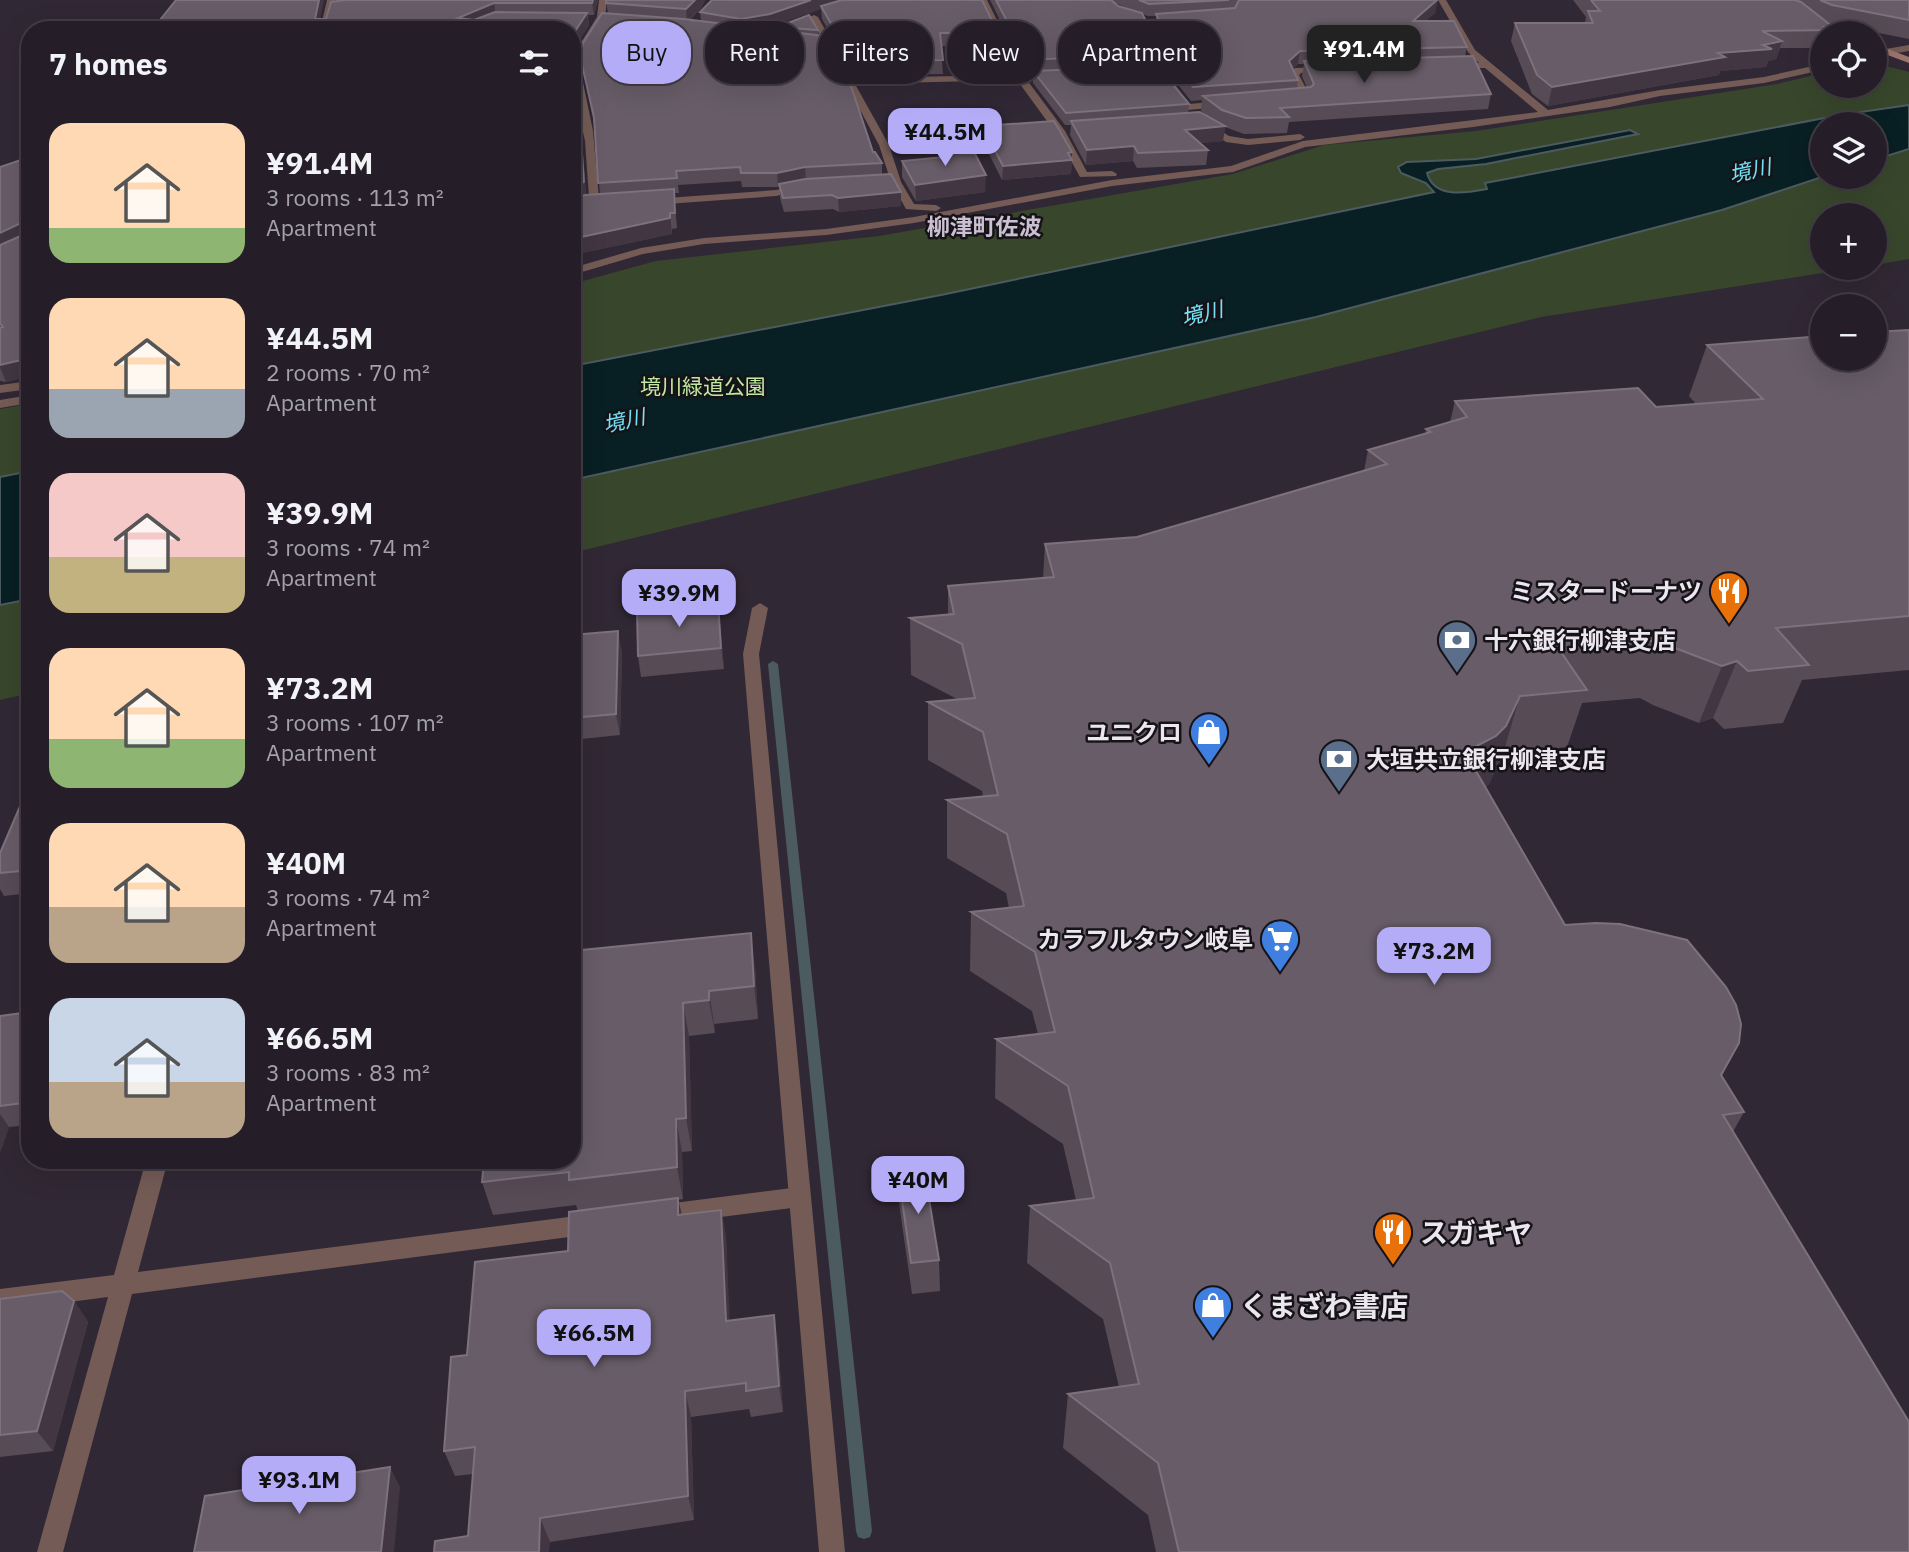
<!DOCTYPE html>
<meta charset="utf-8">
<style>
:root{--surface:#251e28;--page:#2d2730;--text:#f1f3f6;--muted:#a3a2a8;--line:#423c45;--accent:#b5acf8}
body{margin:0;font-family:"IBM Plex Sans","Noto Sans JP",sans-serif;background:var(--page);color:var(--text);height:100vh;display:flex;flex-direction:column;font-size:26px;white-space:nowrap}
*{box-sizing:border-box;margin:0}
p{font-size:23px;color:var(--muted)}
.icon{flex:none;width:38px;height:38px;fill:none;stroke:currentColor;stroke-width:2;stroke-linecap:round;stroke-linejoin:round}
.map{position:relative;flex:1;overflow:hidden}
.side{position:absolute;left:21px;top:21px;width:560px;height:1148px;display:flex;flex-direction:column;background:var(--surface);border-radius:28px;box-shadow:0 7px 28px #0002,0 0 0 2px var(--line)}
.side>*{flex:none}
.hud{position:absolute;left:602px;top:21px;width:665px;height:63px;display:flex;gap:14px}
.tools{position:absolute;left:1810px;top:21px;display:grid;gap:14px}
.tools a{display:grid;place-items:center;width:77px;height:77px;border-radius:50%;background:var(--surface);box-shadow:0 7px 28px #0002,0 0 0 2px var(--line);font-size:35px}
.price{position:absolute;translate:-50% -60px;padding:0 16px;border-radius:14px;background:var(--accent);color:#111;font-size:23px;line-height:46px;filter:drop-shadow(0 2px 4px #0008)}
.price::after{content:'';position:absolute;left:50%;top:42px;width:21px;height:16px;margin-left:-10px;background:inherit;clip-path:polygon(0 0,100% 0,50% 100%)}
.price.current{background:#222;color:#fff}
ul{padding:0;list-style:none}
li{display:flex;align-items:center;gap:21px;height:175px;padding:0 28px}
li span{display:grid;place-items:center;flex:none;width:196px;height:140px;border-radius:21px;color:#555}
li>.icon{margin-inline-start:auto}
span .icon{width:84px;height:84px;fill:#fffc;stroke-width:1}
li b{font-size:30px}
h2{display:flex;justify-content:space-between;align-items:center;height:84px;padding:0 28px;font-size:30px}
.chip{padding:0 24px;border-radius:28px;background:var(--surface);box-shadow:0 7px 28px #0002,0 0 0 2px var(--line);font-size:24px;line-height:63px}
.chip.current{background:var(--accent);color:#111}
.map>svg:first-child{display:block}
</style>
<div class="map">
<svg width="1909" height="1552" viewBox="0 0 1909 1552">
<rect width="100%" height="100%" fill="#312835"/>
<g fill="#38472c" fill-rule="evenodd">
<path d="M1874,63l35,9v187l-35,6v-50h-52v53h32l-313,49 -969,236v-269l84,-23 223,-25 354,-62 91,-29 152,-14 301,-47 45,-11v13h52zM1822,124h52v53h-52z"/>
<polygon points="30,404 30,693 0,700 0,409"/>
</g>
<g fill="#081f23" stroke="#4c5b60" stroke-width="2">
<path d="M1909,105v44l-35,11v-36h-52v53l-100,33 -406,107 -744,163v-114l369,-71 493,-103 -8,-9 -25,-10 -3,-6 9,-5 69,-3 154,-29 8,4 -152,30 -48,5 -11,4c7,26 39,20 60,16l-2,-6 16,-3 339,-65z"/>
<polygon points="30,471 30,599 0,605 0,477"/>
</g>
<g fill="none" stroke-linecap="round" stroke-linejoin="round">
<polygon fill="#4c5b60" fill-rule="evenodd" points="773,661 778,664 872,1531 870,1537 864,1539 858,1537 856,1531 768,664"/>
<g fill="#745b56" fill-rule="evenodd">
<polygon points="327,0 335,0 328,30 320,30"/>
<polygon points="599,0 607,0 605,17 586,47 579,63 593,131 599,199 572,214 572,207 589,198 585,141 572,82 572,57 597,17"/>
<polygon points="979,0 987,0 1024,75 1055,74 1059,77 1055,80 1027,80 1065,131 1087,172 1112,171 1117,174 1116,176 1080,177 1055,132 1017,80 855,84 889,145 901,182 914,204 936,205 941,208 936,211 906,209 891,182 879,145 810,17 814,15 818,17 852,78 1015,75"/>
<polygon points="1099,0 1108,0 1125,13 1149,20 1165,53 1158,63 1175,84 1173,86 1167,86 1150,63 1157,53 1143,24 1119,17"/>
<polygon points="1438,0 1446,0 1475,50 1548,110 1660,90 1764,77 1822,64 1822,70 1764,83 1660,96 1610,107 1473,127 1305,147 1233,172 1112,186 914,223 826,235 704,244 643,254 572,275 572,268 641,248 704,238 826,229 914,217 1112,180 1231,166 1303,141 1538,112 1485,68 1451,68 1450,66 1454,63 1479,63 1468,52"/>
<polygon points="1909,45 1909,51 1874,57 1874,51"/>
<polygon points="1328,67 1329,69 1301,73 1299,75 1311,98 1293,101 1293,97 1300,96 1290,75 1295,68"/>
<polygon points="1226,101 1229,102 1229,106 1188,110 1183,107 1188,104"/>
<polygon points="1204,121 1229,136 1248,139 1300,134 1305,137 1300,140 1248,145 1226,142 1201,126 1201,122"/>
<polygon points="803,184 807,185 807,189 776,196 653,205 648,202 653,199 776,190"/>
<polygon points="30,381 30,389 0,393 0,385"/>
<polygon points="30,395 30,403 0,408 0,400"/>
<polygon points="146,1160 168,1160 138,1272 592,1214 600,1217 603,1224 600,1231 592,1234 132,1294 63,1552 37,1552 108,1297 0,1311 0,1289 114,1275"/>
<polygon points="800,1187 808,1190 811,1197 808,1204 800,1207 658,1225 650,1222 647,1215 650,1208 658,1205"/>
</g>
<polygon fill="#745b56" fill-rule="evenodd" points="760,603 768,608 759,654 845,1552 819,1552 743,654 752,608"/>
<g fill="#9c756d" fill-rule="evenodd">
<polygon points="1809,19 1845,33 1834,33 1809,23"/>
<polygon points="1874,44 1909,57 1909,63 1874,50"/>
</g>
</g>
<g fill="#574b56" fill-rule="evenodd">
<polygon points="336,0 598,0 594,15 588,15 589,26 152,30 326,19"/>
<polygon points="606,0 705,0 701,8 690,20 701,21 700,12 982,0 998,33 998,46 941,46 943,74 854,75 822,19 821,9 771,26 760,28 777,30 777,27 818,30 818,35 873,152 882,163 882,175 901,192 901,206 839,212 833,209 784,212 780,198 780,187 742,187 741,181 678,185 679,193 674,193 677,228 672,229 672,234 572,255 582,141 586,194 600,194 594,124 580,56 608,14"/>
<path d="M990,0h447l-2,13 -10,8 42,26 -2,9 26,38 -3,15 -199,13 -2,11 -43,1 -19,-7 -2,14 -23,2 8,7 -2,15 -69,3 -4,-7 -47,4 -16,-30 1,-10h-6l-32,-42v-10h-7zM1115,3l20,8 -17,-5zM1142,14l6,2h8l-1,10 9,20 -2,4 -1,13 30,38 11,-1 -1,11 10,7 -23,-5 1,-9 -39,-38v-8l4,-5zM1298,64h6l-2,12 5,12 -10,1 1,-9 -5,-11z"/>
<polygon points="1573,0 1909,0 1909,39 1828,23 1833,27 1831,33 1822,33 1822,48 1780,48 1776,59 1768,61 1766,67 1720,71 1719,75 1548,106 1532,94 1511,41 1515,23 1585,23 1586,17"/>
<polygon points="982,126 1072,152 1071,174 1002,180 982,140"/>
<polygon points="942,152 985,192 916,201 902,177 902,161 942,157"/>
<polygon points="30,157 30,376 6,382 0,381 0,167"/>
<polygon points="1909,330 1909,670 1802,680 1783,723 1724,729 1713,718 1699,723 1653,705 1640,698 1582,703 1567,747 1503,754 1489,784 1485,788 1565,925 1739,1043 1722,1076 1744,1112 1733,1132 1909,1552 1156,1552 1148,1515 1063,1448 1068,1394 1119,1387 1103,1319 1027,1263 1030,1206 1076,1200 1063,1144 995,1098 996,1039 1038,1034 1032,1011 970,971 971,912 1009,908 1006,893 947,858 947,800 983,796 982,791 928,760 928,702 957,699 911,675 910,618 948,615 948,586 1043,578 1045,544 1137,537 1364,471 1368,450 1425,434 1426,429 1450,422 1455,401 1656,407 1696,404 1689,396 1707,345"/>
<polygon points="720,623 724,669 641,677 638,656"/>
<polygon points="572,635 622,652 620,735 572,740"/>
<polygon points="30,803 30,893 4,896 0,889 0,853"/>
<polygon points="572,951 755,966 758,1019 714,1024 715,1033 689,1036 692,1151 682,1152 683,1199 678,1200 682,1214 721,1210 726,1237 729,1321 778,1341 783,1412 751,1417 749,1409 691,1417 694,1520 550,1542 473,1474 455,1476 444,1451 467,1355 568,1251 578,1211 576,1205 493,1215 482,1182"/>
<polygon points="30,1012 30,1125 9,1127 0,1152 0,1016"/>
<polygon points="898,1172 939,1260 940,1291 912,1294 899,1203"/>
<polygon points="0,1299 74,1301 88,1322 53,1451 0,1457"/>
</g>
<g fill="#413642">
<polygon points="319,0 324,0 318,30 315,19"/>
<polygon points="593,0 598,0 594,15 592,3"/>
<polygon points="695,0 705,0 701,8 687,22 686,9"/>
<polygon points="811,0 856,0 821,6 821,9 771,26 742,31 741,19"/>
<polygon points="1438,0 1435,13 1411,34 1413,21"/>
<polygon points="494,3 496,15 462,30 458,18"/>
<polygon points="587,13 589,26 572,52 572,36"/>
<polygon points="1155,40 1154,53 1150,58 1149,48"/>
<polygon points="1782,41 1776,59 1768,61 1766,67 1720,71 1719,75 1548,106 1552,87"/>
<polygon points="1300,51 1298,64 1287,75 1289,61"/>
<polygon points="1225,126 1223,141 1184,145 1185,130"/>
<polygon points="580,127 582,141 586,196 572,204 572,188"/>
<polygon points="1134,146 1133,161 1086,165 1087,150"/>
<polygon points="1072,152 1071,174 1002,180 1003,166"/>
<polygon points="805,167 806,181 778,187 777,173"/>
<polygon points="986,175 985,192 916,201 915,185"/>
<polygon points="901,192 901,206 839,212 838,198"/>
<polygon points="670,213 672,234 572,255 572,239"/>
<polygon points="23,222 29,238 0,251 0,233"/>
<polygon points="30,358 30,376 6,382 0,367 0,365"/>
<polygon points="718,602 720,623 724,669 721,648"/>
<polygon points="618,631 622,652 620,735 616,714"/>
<polygon points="1737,661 1713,718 1699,723 1722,666"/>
<polygon points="1520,696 1503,754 1489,784 1478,795 1465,752"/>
<polygon points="751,933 755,966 758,1019 754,986"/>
<polygon points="709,991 714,1024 715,1033 709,1000"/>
<polygon points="683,1003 689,1036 692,1151 686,1118"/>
<polygon points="0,1114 9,1127 0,1152"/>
<polygon points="676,1119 682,1152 683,1199 677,1167"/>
<polygon points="678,1198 684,1225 678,1215"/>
<polygon points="721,1210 726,1237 731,1347 726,1321"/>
<polygon points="74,1301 88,1322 53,1451 37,1431"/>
<polygon points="774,1315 778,1341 783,1412 779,1386"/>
<polygon points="685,1391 691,1417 694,1520 688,1496"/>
<polygon points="390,1467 400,1487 394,1552 381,1552"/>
<polygon points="540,1518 550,1542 549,1552 539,1552"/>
</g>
<g fill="#675c67" stroke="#7c717c" stroke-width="2">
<polygon points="176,0 319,0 315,19 326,19 331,2 345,0 593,0 592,3 494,3 458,18 474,20 495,12 587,13 572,36 572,30 152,30"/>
<polygon points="606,0 695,0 686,9 606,3"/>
<polygon points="712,0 811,0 770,14 741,19 700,12"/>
<polygon points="842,0 982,0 998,33 940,33 943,60 853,62 821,6"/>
<polygon points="996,0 1111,0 1118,6 1142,13 1155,40 1149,48 1151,54 1027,60"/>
<polygon points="1139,0 1229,0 1149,4"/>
<polygon points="1239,0 1437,0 1413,21 1454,21 1467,47 1300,51 1289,61 1298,80 1193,87 1162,50 1168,39 1156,14 1235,8"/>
<polygon points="1591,0 1795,0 1801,2 1833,27 1825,27 1830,30 1762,31 1782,41 1763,45 1772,49 1718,53 1725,57 1552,87 1537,75 1515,23 1593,23 1588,11 1600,11"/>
<polygon points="1820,0 1909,0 1909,20 1832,5"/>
<polygon points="602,13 684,19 824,36 851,86 873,152 875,152 882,163 805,167 777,173 741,173 740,167 676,171 677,178 598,183 594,117 580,56 583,43"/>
<polygon points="809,15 818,30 777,27"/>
<polygon points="1473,56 1491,94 1280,108 1289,117 1246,118 1222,110 1203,96 1311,87 1314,84 1304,61"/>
<polygon points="1158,66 1189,104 1066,113 1033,71"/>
<polygon points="572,91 580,127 584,182 572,188"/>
<polygon points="1200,112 1225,126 1185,130 1208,150 1138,153 1134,146 1087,150 1071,121"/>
<polygon points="1054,121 1072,152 1068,153 1072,160 1003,166 982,126"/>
<polygon points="973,150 986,175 915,185 902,161 944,157 942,152"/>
<polygon points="30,157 30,358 0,365 0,328 3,327 0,323 0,245 25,234 26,223 23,222 0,233 0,167"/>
<polygon points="891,174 901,192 838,198 832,195 783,198 779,184 805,179"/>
<polygon points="674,189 675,213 670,213 670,218 572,239 572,199 585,195"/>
<polygon points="1909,330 1909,616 1776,628 1809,665 1748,671 1737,661 1722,666 1675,648 1662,640 1559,649 1587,690 1520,696 1506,726 1496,736 1465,752 1565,925 1596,923 1620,924 1687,940 1726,987 1736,1005 1741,1024 1739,1043 1721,1075 1744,1112 1723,1115 1909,1422 1909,1552 1179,1552 1158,1463 1068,1394 1139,1384 1110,1263 1030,1206 1094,1198 1068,1086 996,1039 1055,1032 1035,952 971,912 1024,906 1007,834 947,800 998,795 983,732 928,702 975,698 962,644 910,618 954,614 948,586 1054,577 1045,544 1137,537 1387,464 1368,450 1431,432 1426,429 1467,417 1455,401 1638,388 1656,407 1763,399 1707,345 1822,336 1822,359 1874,359 1874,332"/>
<polygon points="718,602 721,648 638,656 637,610"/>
<polygon points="618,631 616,714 572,718 572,635"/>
<polygon points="30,803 30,870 0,873 0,853 21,804"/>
<polygon points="751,933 754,986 709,991 709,1000 683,1003 686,1118 676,1119 677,1167 569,1180 569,1172 482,1182 484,1160 572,1160 572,951"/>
<polygon points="30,1012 30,1102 0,1106 0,1016"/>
<polygon points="924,1168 939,1260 911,1263 898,1172"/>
<polygon points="678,1198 678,1215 721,1210 726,1321 774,1315 779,1386 746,1391 746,1383 685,1391 688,1496 540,1518 539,1552 434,1552 435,1541 468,1536 475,1447 444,1451 451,1357 467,1355 475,1262 568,1251 569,1212"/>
<polygon points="62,1291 74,1301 37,1431 0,1435 0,1299"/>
<polygon points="390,1467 381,1552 194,1552 205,1496"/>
</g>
<defs>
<g id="restaurant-pin" transform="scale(2.0125)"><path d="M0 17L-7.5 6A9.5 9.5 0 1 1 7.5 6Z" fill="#e8710a" stroke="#161318"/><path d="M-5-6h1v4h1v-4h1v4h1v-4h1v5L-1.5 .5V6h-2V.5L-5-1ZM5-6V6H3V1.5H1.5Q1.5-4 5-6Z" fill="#fff"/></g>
<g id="bank-pin" transform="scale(2.0125)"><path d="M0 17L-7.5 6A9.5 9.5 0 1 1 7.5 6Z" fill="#5c6f8a" stroke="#161318"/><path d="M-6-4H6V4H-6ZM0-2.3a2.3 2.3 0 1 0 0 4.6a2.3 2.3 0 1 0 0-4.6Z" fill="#fff"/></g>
<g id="shop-pin" transform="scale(2.0125)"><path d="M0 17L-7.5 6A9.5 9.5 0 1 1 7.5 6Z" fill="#3f7fe0" stroke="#161318"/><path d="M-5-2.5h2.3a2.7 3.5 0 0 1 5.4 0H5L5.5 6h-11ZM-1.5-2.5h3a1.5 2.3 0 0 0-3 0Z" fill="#fff"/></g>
<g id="supermarket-pin" transform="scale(2.0125)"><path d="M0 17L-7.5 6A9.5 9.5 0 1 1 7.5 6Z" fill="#3f7fe0" stroke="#161318"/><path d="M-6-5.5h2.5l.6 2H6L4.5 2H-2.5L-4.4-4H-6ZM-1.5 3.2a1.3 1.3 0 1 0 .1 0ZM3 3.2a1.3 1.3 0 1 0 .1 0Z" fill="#fff"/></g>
</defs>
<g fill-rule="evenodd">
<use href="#restaurant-pin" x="1729" y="591"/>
<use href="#bank-pin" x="1457" y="640"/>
<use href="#shop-pin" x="1209" y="732"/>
<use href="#bank-pin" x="1339" y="759"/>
<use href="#supermarket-pin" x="1280" y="939"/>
<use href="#restaurant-pin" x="1393" y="1232"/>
<use href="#shop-pin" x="1213" y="1305"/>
</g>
<g text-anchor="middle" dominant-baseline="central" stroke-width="5" stroke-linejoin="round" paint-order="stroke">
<g font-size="21" font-style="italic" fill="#72e2f4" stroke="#161318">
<text transform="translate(1750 170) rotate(-12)">境川</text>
<text transform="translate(1202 313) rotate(-14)">境川</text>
<text transform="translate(624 420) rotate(-12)">境川</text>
</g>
<g font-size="21" fill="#bfe9a0" stroke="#161318">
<text x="703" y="386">境川緑道公園</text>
</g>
<g font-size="23" font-weight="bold" fill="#cbc0d1" stroke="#161318">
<text x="984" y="226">柳津町佐波</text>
</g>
<g font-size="24" font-weight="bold" fill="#ece7ef" stroke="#161318" text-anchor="end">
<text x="1702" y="591">ミスタードーナツ</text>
<text x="1484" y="640" text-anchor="start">十六銀行柳津支店</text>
<text x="1182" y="732">ユニクロ</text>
<text x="1366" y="759" text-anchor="start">大垣共立銀行柳津支店</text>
<text x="1253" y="939">カラフルタウン岐阜</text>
</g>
<g font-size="28" font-weight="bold" fill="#ece7ef" stroke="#161318" text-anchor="start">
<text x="1420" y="1232">スガキヤ</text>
<text x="1240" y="1305">くまざわ書店</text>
</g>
</g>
</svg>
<div class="tools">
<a><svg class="icon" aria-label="locate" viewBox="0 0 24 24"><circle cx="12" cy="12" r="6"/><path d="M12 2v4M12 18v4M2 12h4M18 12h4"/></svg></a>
<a><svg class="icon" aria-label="layers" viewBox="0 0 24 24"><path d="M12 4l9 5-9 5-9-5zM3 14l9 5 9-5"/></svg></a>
<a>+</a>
<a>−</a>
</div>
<b class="price current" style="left:1364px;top:85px">¥91.4M</b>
<b class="price" style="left:945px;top:168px">¥44.5M</b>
<b class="price" style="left:679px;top:629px">¥39.9M</b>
<b class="price" style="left:1434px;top:987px">¥73.2M</b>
<b class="price" style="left:918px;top:1216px">¥40M</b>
<b class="price" style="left:594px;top:1369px">¥66.5M</b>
<b class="price" style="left:299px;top:1516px">¥93.1M</b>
<div class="hud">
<a class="chip current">Buy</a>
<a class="chip">Rent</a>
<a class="chip">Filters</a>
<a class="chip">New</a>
<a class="chip">Apartment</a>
</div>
<section class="side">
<h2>7 homes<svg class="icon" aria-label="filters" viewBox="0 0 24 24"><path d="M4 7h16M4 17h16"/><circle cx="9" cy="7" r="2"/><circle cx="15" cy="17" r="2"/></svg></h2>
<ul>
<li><span style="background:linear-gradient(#ffd9b3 75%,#8fb573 0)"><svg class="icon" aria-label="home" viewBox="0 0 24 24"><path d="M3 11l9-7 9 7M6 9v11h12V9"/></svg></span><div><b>¥91.4M</b><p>3 rooms · 113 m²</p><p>Apartment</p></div></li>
<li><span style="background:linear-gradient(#ffd9b3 65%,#9aa5b1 0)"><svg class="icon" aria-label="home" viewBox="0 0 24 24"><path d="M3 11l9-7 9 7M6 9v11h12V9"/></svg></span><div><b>¥44.5M</b><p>2 rooms · 70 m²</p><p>Apartment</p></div></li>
<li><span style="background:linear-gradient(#f6c9c9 60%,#c2b280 0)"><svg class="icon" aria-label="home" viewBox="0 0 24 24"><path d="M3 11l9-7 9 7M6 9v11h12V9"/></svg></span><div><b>¥39.9M</b><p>3 rooms · 74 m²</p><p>Apartment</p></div></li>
<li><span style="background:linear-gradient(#ffd9b3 65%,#8fb573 0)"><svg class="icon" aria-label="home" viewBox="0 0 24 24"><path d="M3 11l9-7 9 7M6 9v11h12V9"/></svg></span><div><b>¥73.2M</b><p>3 rooms · 107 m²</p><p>Apartment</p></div></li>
<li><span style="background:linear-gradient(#ffd9b3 60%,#b9a48a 0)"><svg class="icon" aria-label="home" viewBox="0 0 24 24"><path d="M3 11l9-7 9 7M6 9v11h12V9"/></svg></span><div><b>¥40M</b><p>3 rooms · 74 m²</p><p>Apartment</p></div></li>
<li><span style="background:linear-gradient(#c9d6e8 60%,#b9a48a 0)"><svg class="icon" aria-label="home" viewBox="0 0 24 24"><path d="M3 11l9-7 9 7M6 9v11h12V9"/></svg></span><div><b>¥66.5M</b><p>3 rooms · 83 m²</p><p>Apartment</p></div></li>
</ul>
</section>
</div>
